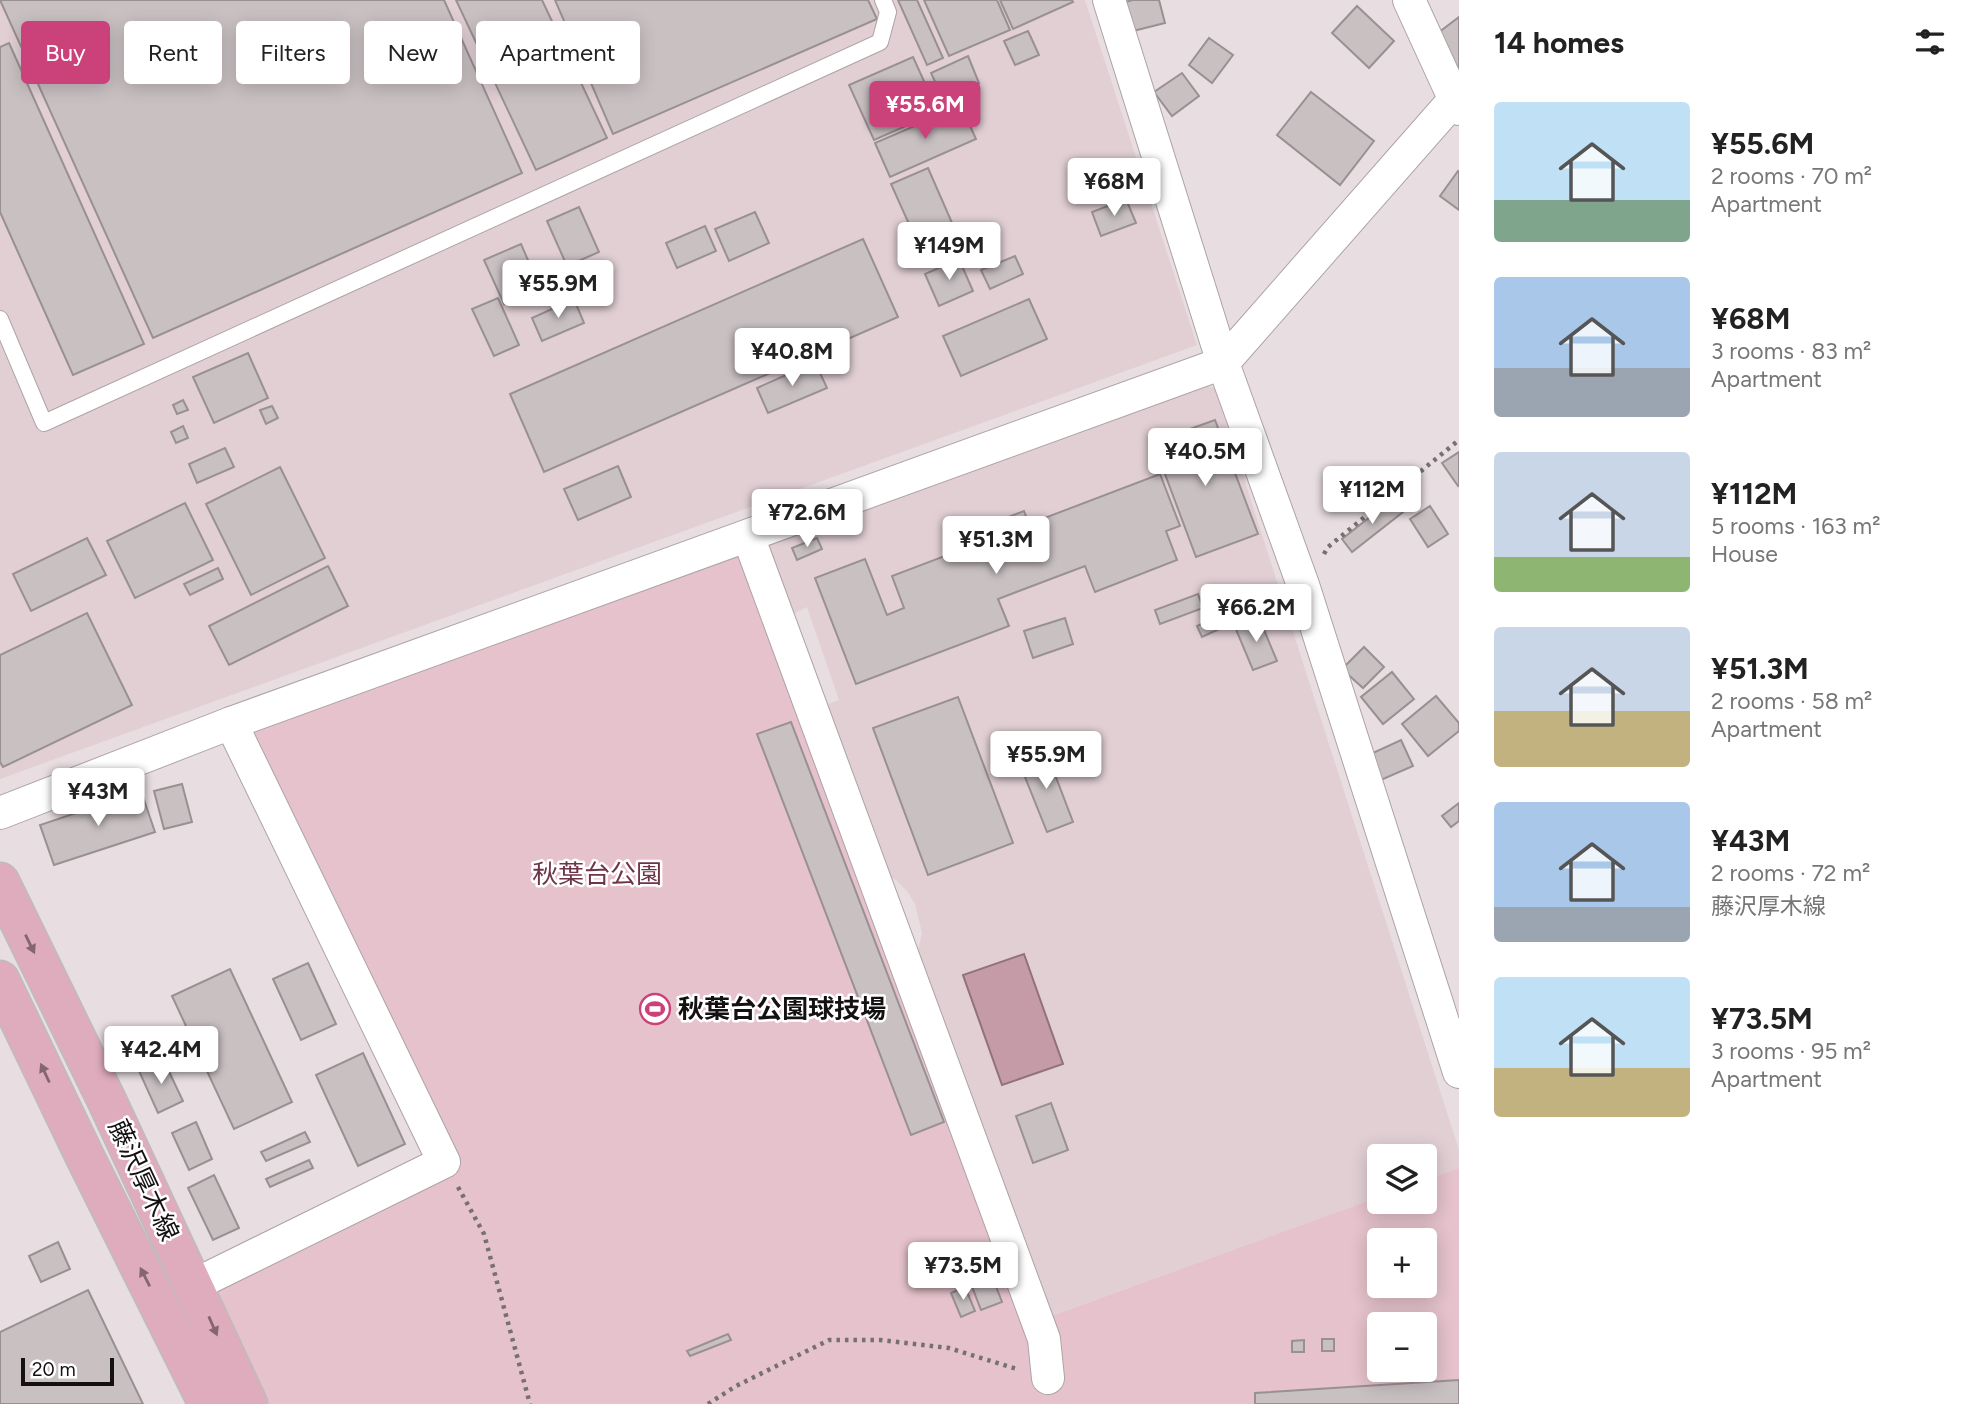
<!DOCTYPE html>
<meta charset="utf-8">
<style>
:root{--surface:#fff;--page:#f2f2f2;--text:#222;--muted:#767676;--accent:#cb417a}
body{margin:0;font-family:Figtree,"Noto Sans JP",sans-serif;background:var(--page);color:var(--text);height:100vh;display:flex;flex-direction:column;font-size:26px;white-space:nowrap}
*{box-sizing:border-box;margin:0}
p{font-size:23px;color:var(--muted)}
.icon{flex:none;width:38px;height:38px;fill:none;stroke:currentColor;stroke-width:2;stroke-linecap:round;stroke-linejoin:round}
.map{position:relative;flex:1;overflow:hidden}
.details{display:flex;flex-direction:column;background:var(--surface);width:525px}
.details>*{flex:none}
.hud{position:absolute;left:21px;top:21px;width:665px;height:63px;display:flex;gap:14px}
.controls{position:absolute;left:1367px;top:1144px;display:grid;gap:14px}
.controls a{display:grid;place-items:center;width:70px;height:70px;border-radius:7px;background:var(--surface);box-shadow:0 4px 18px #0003;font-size:35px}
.scale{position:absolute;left:21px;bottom:18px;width:93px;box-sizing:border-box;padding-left:7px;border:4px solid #141112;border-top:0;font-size:19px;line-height:24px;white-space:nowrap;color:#141112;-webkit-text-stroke:5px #fff;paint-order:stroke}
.price{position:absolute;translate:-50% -60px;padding:0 16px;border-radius:7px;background:#fff;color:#222;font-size:23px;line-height:46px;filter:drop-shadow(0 2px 4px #0008)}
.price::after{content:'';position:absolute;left:50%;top:42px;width:21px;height:16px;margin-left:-10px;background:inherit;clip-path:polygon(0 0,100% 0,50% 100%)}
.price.current{background:var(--accent);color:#fff}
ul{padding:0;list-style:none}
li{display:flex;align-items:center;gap:21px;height:175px;padding:0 35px}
li span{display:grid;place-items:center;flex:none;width:196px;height:140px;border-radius:7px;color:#555}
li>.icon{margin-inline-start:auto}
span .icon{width:84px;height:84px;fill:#fffc;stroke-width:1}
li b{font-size:30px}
h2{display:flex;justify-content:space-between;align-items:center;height:84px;padding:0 35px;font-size:30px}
.chip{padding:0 24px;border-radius:7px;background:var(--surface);box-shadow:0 4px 18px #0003;font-size:24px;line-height:63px}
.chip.current{background:var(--accent);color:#fff}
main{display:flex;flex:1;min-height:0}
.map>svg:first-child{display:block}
</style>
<main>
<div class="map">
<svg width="1459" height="1404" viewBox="0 0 1459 1404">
<rect width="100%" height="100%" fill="#e8dee1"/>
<g fill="#e1cfd4">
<polygon points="0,0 1085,0 1197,345 0,779"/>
<polygon points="1197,384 1215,388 1459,1150 1459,1168 1425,1180 1424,1157 1379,1157 1379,1197 1050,1316 916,959 922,933 915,904 907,891 896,880 885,875 822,706 839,700 807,607 793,614 767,546"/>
</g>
<path fill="#e5c2cc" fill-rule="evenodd" d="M748,536l303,780 328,-119v5h45l1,-22 34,-12v236h-1211l-54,-119 250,-123 -213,-439zM1379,1241h45v45h-45zM1379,1325h45v45h-45z"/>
<polygon fill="#c69ba8" stroke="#91727b" stroke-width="2" points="1024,954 1063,1064 1002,1085 963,975"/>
<g fill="#c9c0c2" stroke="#999093" stroke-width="2">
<polygon points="0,0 444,0 522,173 153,338"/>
<polygon points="456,0 542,0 607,138 536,170"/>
<polygon points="555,0 868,0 877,19 613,134"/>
<polygon points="898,0 917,0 943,58 927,65"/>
<polygon points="924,0 997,0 1010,30 949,56"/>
<polygon points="1000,0 1072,0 1073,2 1013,29"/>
<polygon points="1133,0 1159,0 1165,23 1133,31 1125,2"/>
<polygon points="1357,6 1394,41 1369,68 1332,33"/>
<polygon points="1459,17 1459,69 1434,36"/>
<polygon points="1028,31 1039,55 1015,65 1004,41"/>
<polygon points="1209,38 1233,55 1212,83 1189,65"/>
<polygon points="9,43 144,344 73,375 0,212 0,47"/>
<polygon points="968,56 979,83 943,99 931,73"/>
<polygon points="913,57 938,112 874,140 849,85"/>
<polygon points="1182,73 1199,96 1172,116 1154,92"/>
<polygon points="1311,92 1374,141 1340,185 1277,135"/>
<polygon points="961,106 976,139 890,177 875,143"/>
<polygon points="928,168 963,248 927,264 891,184"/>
<polygon points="1458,171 1459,172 1459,210 1440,196"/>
<polygon points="1126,199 1136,223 1101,236 1092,212"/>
<polygon points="579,207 599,252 567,266 547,221"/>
<polygon points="755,212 769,243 729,261 715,229"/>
<polygon points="705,226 716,251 677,268 666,243"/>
<polygon points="863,239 898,317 544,472 510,394"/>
<polygon points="521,244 540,288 504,304 484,260"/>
<polygon points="1015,256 1023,274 990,289 981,270"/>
<polygon points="959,259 973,291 939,306 925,274"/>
<polygon points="498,298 519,345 494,356 472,309"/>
<polygon points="574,299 584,323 542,341 532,318"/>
<polygon points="1029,299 1047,339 961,376 943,336"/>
<polygon points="248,353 268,398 214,423 193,377"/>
<polygon points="815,362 827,388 768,413 757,388"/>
<polygon points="183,400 188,410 177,414 173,405"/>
<polygon points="272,406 278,418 266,424 260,410"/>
<polygon points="1215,420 1258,534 1196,557 1153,442"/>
<polygon points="183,426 188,438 176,443 171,432"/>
<polygon points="225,448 234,467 197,483 189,464"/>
<polygon points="1459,452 1459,485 1458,486 1442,463"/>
<polygon points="618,466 631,497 578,520 564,489"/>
<polygon points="280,467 325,558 251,595 206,504"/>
<polygon points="1160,474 1180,526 1166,531 1177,560 1095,592 1085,566 998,599 1009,626 856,684 815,578 865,559 887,615 904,608 892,576 966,548 961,535 1024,511 1029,524"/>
<polygon points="1393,499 1403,512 1352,552 1342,539"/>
<polygon points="185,503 213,560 135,598 107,541"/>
<polygon points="1430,506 1448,534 1428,547 1410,519"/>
<polygon points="87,538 106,575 31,611 13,574"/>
<polygon points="817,538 822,549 797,560 792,548"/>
<polygon points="328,566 348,606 229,665 209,626"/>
<polygon points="218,568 223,579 190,595 184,584"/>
<polygon points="1241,585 1245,598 1231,603 1227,589"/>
<polygon points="1198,594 1203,608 1160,624 1155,610"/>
<polygon points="87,613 132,705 3,767 0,762 0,655"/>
<polygon points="1222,614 1228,625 1202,637 1197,626"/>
<polygon points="1065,618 1073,644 1033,658 1024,631"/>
<polygon points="1259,618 1277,661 1253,670 1235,627"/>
<polygon points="1364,647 1384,667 1363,688 1342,669"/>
<polygon points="1392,672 1414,699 1383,724 1361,697"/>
<polygon points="1436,696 1459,723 1459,731 1428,756 1402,724"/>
<polygon points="958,697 1013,843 928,875 873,728"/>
<polygon points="791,722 944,1122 911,1135 757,734"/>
<polygon points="1401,740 1413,766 1374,783 1362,758"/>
<polygon points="1046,751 1073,822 1047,832 1019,762"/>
<polygon points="182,784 192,822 164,829 154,791"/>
<polygon points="141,791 155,832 54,865 40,825"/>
<polygon points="1459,803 1459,821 1451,827 1442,816"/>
<polygon points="308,963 336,1024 301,1040 273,979"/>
<polygon points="230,969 292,1102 234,1129 172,996"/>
<polygon points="363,1053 405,1144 358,1166 316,1075"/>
<polygon points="163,1059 183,1101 158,1113 139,1071"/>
<polygon points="1051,1103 1068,1150 1033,1163 1016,1116"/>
<polygon points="196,1122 212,1159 189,1170 172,1133"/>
<polygon points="305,1132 310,1142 266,1161 261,1152"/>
<polygon points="309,1160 313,1168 270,1187 266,1179"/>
<polygon points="214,1175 239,1228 213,1240 188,1188"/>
<polygon points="58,1242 70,1269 41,1282 29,1256"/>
<polygon points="992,1276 1002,1302 981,1310 971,1284"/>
<polygon points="965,1287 975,1311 961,1317 951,1293"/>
<polygon points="88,1290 143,1404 0,1404 0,1332"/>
<polygon points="728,1334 731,1340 690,1356 687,1351"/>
<rect x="1322" y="1339" width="12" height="12"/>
<polygon points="1304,1340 1304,1352 1292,1352 1292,1341"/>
<polygon points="1459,1380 1459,1404 1255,1404 1255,1393"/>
</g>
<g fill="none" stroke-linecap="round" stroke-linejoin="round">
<g stroke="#ada3a6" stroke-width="18">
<polyline id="service" points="0,319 44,423 880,42 888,12 883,0"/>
</g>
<g stroke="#ada3a6" stroke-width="34">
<g id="minor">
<polyline points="1109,0 1223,363 1303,585 1459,1072"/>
<polyline points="1409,0 1459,109"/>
<polyline points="748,536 1044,1339 1048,1378"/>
<polyline points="0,813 231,723 1223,363 1454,100"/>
<polyline points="194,1285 444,1162 231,723"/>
</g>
</g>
<g stroke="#bdbcbd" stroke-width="41">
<g id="primary">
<polyline points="0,882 107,1101 248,1404"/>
<polyline points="0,980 85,1157 208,1404"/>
</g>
</g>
<g stroke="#767072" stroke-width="4.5" stroke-dasharray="3.5 5" stroke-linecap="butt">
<polyline points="1324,554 1328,547 1459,440"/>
<polyline points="458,1187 484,1234 530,1404"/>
<polyline points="708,1404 736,1386 829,1340 880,1340 949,1348 1017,1369"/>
</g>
<use href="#service" stroke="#fff" stroke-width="16"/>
<use href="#minor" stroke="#fff" stroke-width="32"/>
<use href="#primary" stroke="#dfacbd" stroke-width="38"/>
</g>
<defs><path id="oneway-solid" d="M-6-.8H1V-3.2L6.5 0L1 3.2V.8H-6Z" transform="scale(1.75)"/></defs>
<g fill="#846670">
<use href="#oneway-solid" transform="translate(30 944) rotate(64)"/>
<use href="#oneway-solid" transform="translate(45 1073) rotate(-115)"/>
<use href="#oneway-solid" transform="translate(145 1277) rotate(-117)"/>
<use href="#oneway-solid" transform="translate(213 1326) rotate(66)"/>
</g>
<defs>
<g id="stadium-ring" transform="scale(1.575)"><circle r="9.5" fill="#fff" stroke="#cb417a" stroke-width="1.5"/><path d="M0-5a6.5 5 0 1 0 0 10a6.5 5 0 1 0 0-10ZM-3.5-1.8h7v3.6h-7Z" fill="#cb417a"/></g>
</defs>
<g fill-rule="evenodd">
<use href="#stadium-ring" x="655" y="1009"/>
</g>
<g text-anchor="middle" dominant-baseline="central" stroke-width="5" stroke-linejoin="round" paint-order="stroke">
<g font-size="26" fill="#6e3549" stroke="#fff">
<text x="597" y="874">秋葉台公園</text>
</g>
<g font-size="26" font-weight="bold" fill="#141112" stroke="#fff" text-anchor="start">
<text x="678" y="1009">秋葉台公園球技場</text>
</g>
<g font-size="26" fill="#141112" stroke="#fff">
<text transform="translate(144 1180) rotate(65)">藤沢厚木線</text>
</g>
</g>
</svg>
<div class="controls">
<a><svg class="icon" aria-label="layers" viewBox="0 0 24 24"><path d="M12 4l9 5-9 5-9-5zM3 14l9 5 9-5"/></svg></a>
<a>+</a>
<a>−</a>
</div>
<div class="scale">20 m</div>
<b class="price current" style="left:925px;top:141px">¥55.6M</b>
<b class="price" style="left:1114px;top:218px">¥68M</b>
<b class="price" style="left:949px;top:282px">¥149M</b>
<b class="price" style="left:558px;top:320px">¥55.9M</b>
<b class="price" style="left:792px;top:388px">¥40.8M</b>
<b class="price" style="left:1205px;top:488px">¥40.5M</b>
<b class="price" style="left:1372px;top:526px">¥112M</b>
<b class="price" style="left:807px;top:549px">¥72.6M</b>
<b class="price" style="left:996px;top:576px">¥51.3M</b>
<b class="price" style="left:1256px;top:644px">¥66.2M</b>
<b class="price" style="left:1046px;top:791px">¥55.9M</b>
<b class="price" style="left:98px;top:828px">¥43M</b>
<b class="price" style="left:161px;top:1086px">¥42.4M</b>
<b class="price" style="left:963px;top:1302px">¥73.5M</b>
<div class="hud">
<a class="chip current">Buy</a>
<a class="chip">Rent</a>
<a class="chip">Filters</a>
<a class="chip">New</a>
<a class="chip">Apartment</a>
</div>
</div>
<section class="details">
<h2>14 homes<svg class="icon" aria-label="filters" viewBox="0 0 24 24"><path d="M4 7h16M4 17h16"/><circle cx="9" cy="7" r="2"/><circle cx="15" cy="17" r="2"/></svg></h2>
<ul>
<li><span style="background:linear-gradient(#bfe0f5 70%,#7fa58c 0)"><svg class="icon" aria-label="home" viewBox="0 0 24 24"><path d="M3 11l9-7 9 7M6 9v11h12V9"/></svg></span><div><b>¥55.6M</b><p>2 rooms · 70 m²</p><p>Apartment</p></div></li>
<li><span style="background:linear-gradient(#a9c7e8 65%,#9aa5b1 0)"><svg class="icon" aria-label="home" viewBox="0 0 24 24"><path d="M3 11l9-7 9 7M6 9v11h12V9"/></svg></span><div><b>¥68M</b><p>3 rooms · 83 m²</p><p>Apartment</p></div></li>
<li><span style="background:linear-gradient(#c9d6e8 75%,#8fb573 0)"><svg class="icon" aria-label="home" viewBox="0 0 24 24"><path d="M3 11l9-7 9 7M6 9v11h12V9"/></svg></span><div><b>¥112M</b><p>5 rooms · 163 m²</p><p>House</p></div></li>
<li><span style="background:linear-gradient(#c9d6e8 60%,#c2b280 0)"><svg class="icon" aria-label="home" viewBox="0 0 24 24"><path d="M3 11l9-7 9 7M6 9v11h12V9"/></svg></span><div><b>¥51.3M</b><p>2 rooms · 58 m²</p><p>Apartment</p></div></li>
<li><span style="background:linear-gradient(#a9c7e8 75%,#9aa5b1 0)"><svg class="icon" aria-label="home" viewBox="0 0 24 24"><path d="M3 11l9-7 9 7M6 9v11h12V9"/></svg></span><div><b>¥43M</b><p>2 rooms · 72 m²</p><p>藤沢厚木線</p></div></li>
<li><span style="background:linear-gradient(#bfe0f5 65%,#c2b280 0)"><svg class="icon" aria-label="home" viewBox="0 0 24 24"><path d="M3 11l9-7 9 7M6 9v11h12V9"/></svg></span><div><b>¥73.5M</b><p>3 rooms · 95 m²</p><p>Apartment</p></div></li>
</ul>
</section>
</main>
